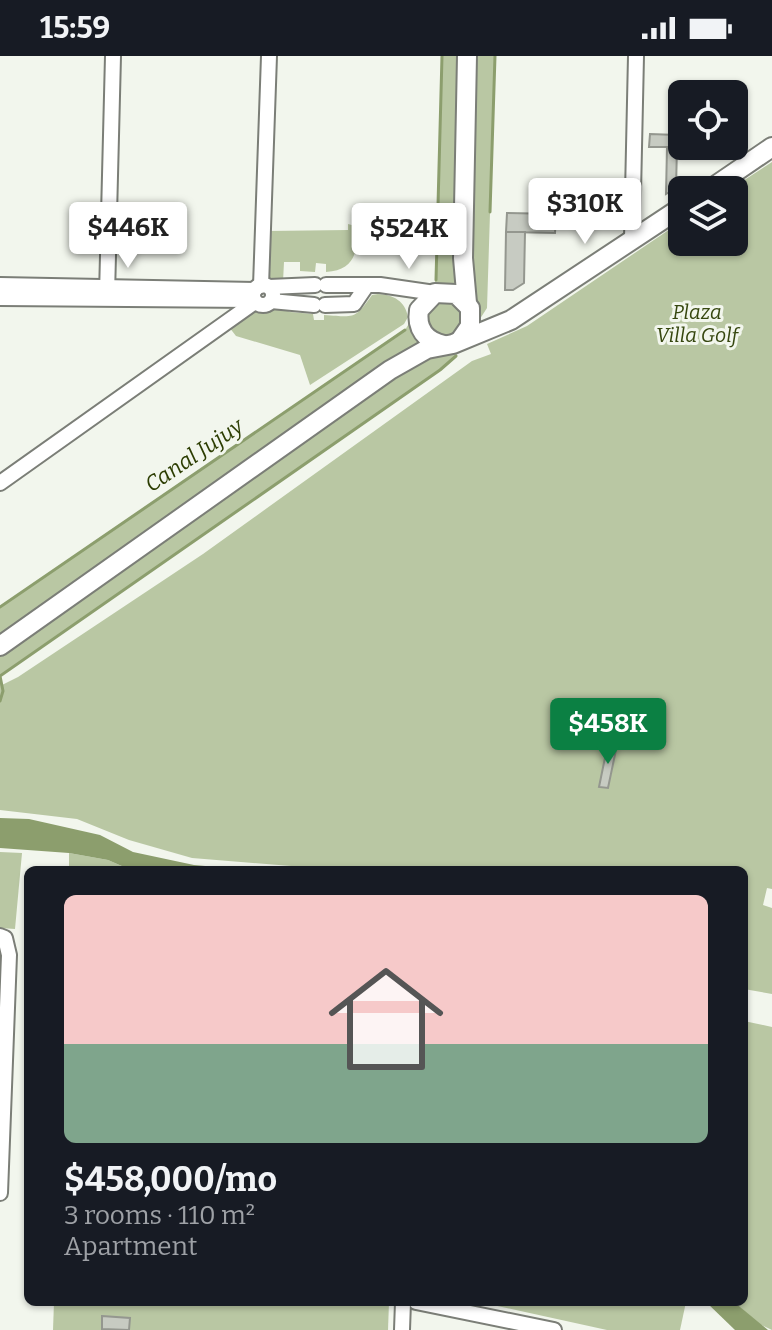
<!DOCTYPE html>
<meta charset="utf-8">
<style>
:root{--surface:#171b24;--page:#242831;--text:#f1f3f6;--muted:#9ea1a6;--line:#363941;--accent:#0b8043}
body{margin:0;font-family:Bitter,serif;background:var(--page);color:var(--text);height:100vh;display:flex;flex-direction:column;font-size:30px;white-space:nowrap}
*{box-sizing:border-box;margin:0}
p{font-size:26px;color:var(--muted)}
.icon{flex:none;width:44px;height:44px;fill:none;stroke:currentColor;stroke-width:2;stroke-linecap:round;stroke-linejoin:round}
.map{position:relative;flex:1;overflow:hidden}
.side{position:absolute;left:24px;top:810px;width:724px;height:440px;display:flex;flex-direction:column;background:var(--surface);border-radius:12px;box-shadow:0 2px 6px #0004}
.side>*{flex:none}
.tools{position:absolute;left:668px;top:24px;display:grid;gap:16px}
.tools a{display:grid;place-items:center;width:80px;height:80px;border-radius:12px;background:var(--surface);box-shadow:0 2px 6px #0004;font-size:40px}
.price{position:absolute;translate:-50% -68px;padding:0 18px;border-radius:8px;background:#fff;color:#222;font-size:26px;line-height:52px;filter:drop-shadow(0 2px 4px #0008)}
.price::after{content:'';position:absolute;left:50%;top:48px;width:24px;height:18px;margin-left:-12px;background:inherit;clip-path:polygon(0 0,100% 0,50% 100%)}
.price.selected{background:var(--accent);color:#fff}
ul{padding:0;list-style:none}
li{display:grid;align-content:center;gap:16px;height:424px;padding:0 40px}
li+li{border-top:2px solid var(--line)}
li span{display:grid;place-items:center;height:248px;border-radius:12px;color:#555}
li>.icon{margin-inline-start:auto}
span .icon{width:144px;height:144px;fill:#fffc;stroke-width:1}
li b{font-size:34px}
.status{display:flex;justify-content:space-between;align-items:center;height:56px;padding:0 40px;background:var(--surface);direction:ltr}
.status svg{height:22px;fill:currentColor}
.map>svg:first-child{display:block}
</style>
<div class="status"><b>15:59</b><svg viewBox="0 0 49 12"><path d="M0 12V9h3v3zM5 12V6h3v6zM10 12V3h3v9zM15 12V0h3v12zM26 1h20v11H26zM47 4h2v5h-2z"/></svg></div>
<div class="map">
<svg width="772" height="1274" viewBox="0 0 772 1274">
<rect width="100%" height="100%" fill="#f2f6ed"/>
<g fill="#b9c7a3">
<polygon points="442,0 495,0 487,252 456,300 440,315 1,620 2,629 18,621 203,498 472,305 491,298 487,288 527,270 682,165 682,186 734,186 734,134 729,134 772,106 772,833 767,832 763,849 772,852 772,938 744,933 744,814 365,814 291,810 192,802 129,784 77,763 0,754 0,551 405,274 436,224"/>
<path d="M348,168l11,3c-2,25 -4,43 -33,45v-8l-10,-1 -1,9 -15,-1v-9h-16l-1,20h-12l-4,-4 1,-47 80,-1z"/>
<path d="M378,238c16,1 27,7 30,23l-4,7 -94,61 -10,-30 -64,-19 -7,-9 23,-17 17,1 9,-6 12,7 23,2 1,6h10v-5c31,2 30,5 48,-20z"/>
<polygon points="0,796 22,797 15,873 0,872"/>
<polygon points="69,797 108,804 131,814 69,814"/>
<polygon points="744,965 772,971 772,1274 757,1267 734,1246 744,1246"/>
<polygon points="54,1246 389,1246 388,1274 53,1274"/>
<polygon points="479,1246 686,1246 680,1274 607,1274"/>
</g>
<g fill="#8c9e6d">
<polygon points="0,762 29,763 100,779 133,796 194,809 250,814 131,814 108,804 69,797 0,792"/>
<polygon points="706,1246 734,1246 768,1274 735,1274"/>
</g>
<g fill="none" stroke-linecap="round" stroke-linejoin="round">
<g stroke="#8c9e6d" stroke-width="3">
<polyline points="490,156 495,0"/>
<polyline points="436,224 442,0"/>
<polyline points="0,551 405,274"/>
<polyline points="0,645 3,635 0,620 440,314 456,300"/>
</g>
</g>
<g fill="#c7cbc2" stroke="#94978f" stroke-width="2">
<polygon points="650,78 677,79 677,91 649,91"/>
<polygon points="667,91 677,91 676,132 666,138"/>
<polygon points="507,157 556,158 555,177 506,176"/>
<polygon points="506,176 525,176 524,227 513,234 505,234"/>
<polygon points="608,687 617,689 608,732 599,731"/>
<polygon points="102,1260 130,1262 129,1274 102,1273"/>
</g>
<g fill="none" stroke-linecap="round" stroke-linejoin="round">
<g stroke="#7b7e77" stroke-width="18">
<g id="street">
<polyline points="632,183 636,0"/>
<polyline points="0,229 255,234"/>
<polyline points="326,229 380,229 435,237"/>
<circle cx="263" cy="239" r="10"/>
<polyline points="261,230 269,0"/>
<polyline points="269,231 315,229"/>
<polyline points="107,239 113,0"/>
<polyline points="0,242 254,244"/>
<polyline points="271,245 314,249"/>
<polyline points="325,249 354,248 367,229"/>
<polyline points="0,427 255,246"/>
<polyline points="0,880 5,882 9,899 0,1137"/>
<polyline points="416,1246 554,1274"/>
<polyline points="402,1274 403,1246"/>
</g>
</g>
<g stroke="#7b7e77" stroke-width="22">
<g id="secondary">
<polyline points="709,134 772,91"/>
<polyline points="467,247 463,202 467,0"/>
<path d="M444,289c-19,-4 -28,-17 -25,-35l16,-17 21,1 14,14v18l-9,13"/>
<polyline points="0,590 390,314 427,293 453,288 511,264 682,151"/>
</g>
</g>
<use href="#street" stroke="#fff" stroke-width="14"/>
<use href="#secondary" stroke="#fff" stroke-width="18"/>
</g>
<g text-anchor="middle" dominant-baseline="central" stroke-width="6" stroke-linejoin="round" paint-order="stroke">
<g font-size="20" font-style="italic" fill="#36470f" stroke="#f2f6ed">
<text x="697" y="256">Plaza<tspan x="697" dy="23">Villa Golf</tspan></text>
</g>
<g font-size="22" font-style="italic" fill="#2c3d02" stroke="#f2f6ed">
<text transform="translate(194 399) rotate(-34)">Canal Jujuy</text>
</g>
</g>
</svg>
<div class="tools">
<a><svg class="icon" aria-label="locate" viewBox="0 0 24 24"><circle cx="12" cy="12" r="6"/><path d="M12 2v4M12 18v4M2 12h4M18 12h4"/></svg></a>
<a><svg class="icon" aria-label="layers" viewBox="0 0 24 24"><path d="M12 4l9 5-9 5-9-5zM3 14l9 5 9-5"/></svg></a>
</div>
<b class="price" style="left:585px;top:190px">$310K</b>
<b class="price" style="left:128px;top:214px">$446K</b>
<b class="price" style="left:409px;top:215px">$524K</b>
<b class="price selected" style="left:608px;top:710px">$458K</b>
<section class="side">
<ul>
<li><span style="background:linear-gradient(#f6c9c9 60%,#7fa58c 0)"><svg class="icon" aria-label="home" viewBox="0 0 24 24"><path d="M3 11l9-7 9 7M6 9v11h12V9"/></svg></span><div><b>$458,000/mo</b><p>3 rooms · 110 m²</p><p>Apartment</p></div></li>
</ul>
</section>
</div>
